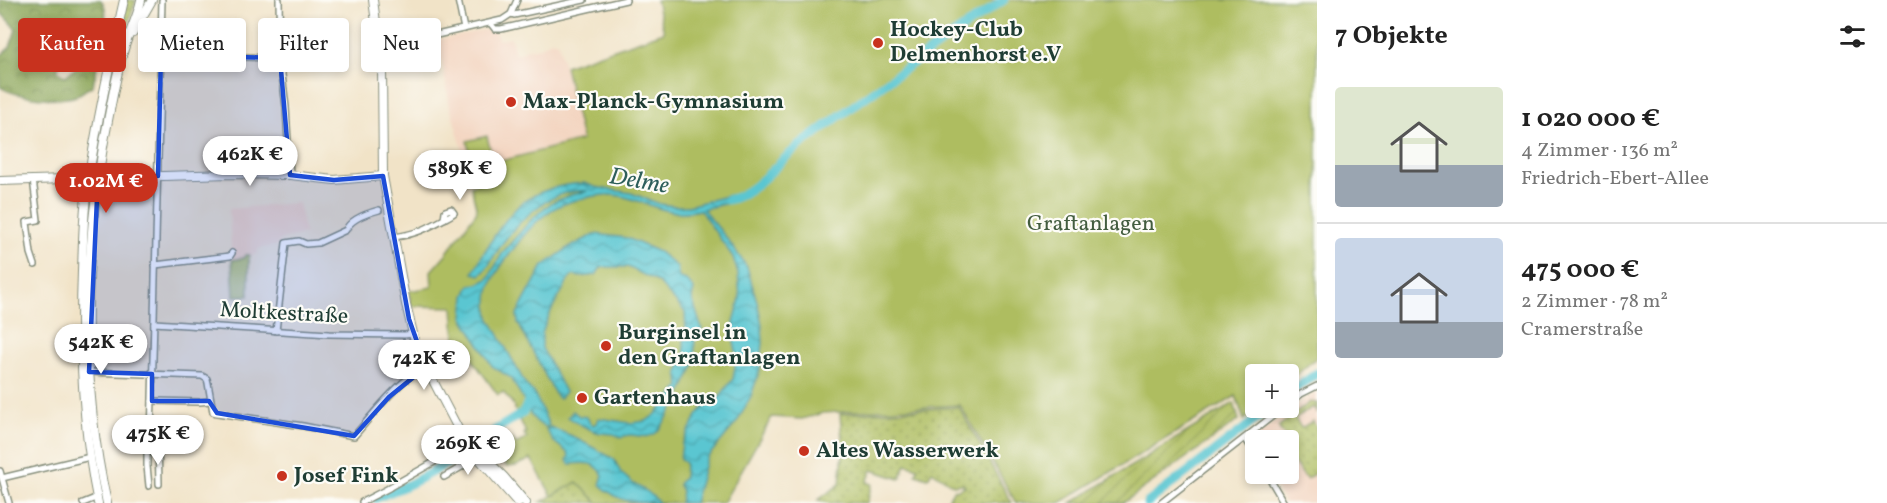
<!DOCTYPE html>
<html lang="de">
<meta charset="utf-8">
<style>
:root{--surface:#fff;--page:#f6f6f6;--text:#222;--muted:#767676;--line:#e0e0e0;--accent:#c8321e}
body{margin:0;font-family:Vollkorn,serif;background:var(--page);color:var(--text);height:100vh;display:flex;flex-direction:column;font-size:22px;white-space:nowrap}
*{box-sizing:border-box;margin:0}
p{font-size:20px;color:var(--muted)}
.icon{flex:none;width:33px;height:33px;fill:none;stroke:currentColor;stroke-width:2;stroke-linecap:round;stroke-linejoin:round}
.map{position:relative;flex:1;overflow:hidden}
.details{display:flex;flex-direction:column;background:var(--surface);width:570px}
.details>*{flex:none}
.guide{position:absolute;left:18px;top:18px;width:570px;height:54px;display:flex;gap:12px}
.tools{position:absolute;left:1245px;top:364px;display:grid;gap:12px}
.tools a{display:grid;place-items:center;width:54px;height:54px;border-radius:6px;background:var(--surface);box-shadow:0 3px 9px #0003;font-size:30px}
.price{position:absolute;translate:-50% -51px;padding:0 14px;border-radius:21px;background:#fff;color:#222;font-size:20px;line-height:39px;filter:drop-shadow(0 2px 3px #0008)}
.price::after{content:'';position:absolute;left:50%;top:36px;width:18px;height:14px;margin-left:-9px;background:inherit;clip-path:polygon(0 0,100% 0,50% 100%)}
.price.current{background:var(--accent);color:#fff}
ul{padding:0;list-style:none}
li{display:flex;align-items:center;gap:18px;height:150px;padding:0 18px}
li+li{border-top:2px solid var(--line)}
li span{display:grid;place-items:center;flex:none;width:168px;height:120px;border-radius:6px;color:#555}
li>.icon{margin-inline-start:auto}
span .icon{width:72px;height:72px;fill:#fffc;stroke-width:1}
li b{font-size:26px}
h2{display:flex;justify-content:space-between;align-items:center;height:72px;padding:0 18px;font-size:26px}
.tag{padding:0 21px;border-radius:6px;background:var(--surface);box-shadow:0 3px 9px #0003;font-size:21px;line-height:54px}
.tag.current{background:var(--accent);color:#fff}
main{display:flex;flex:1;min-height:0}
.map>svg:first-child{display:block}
</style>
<main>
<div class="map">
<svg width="1317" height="503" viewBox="0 0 1317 503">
<defs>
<pattern id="grass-dots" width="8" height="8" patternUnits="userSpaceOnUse" patternTransform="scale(1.5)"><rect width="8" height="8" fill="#aebd60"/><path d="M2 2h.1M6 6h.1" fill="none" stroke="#8d9b50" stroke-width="1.8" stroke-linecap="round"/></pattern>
<pattern id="forest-crowns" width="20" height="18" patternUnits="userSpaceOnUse" patternTransform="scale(1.5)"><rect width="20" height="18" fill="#8aa456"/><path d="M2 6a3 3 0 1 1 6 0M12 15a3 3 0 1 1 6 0" fill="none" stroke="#708748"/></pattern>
<pattern id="garden-furrows" width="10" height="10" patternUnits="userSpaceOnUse" patternTransform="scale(1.5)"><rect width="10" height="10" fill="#aebd60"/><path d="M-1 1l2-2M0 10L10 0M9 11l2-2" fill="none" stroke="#8d9b50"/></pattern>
<pattern id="water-waves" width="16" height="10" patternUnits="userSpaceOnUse" patternTransform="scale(1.5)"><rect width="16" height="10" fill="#5ac6d1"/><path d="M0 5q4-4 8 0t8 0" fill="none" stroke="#4aa2aa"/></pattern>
</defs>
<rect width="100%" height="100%" fill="#fdfcf7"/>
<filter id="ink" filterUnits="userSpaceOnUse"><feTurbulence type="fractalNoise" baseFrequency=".0167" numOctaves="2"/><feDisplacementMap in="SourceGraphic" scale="12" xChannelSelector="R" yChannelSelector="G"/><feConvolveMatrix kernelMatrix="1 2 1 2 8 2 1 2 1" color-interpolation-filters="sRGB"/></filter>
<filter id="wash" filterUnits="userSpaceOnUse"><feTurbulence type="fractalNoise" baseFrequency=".008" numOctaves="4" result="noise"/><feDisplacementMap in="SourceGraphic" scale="24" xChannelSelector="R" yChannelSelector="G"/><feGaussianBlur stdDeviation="1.35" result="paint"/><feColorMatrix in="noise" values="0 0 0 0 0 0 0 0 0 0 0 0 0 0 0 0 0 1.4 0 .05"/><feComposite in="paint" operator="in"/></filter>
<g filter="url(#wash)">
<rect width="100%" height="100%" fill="#f1e3c7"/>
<g fill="#f3d4bf">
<polygon points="493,28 499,40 511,37 515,54 524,52 524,50 541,47 552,40 558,43 582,140 497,162 498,171 471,177 450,107 438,40"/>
<polygon points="298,203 305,234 283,238 279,242 279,245 258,249 258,254 250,255 249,296 234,296 229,209"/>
<polygon points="1317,393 1317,503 1285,503 1268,474 1288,474 1288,441 1256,441 1255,453 1249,442 1304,400"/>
</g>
<g fill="url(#grass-dots)" stroke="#667d4a" stroke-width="1.5">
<polygon points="126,0 136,0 122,43 96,164 104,108"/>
<polygon points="1310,402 1317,403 1317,412 1313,407 1295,418 1301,428 1313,421 1317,428 1317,472 1306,479 1289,456 1289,450 1292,447 1278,427"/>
<polygon points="959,407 1012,503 946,503 954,489 956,490 965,486 962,484 953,485 932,471 928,478 916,474 918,468 906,464 900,479 872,470 867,482 872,484 867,503 827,503 818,500 840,484 843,452 840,414"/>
<polygon points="577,482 598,503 541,502"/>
</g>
<path fill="url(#forest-crowns)" stroke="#547045" stroke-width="1.5" d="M0,0h101c9,11 3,25 -1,37 -17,14 -29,10 -43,32l4,5 4,2 16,-12 9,-2 7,5 -4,18c-5,3 -11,8 -17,11 -16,6 -61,1 -76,-9v-31l10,-9 6,-18 -15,-16z"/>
<g fill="#aebd60" stroke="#667d4a" stroke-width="1.5">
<polygon points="656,0 1317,0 1317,357 1289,381 1288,375 1256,375 1256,408 1258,408 1244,420 1236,396 1060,503 1016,503 960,405 823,413 802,419 772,417 723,503 598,503 577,482 552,496 531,459 516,466 507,467 497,448 512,439 516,444 527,438 524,434 526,433 512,403 503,392 498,395 455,336 453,307 411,306 409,291 432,287 431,271 446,254 477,211 471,186 499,174 497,162 582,140 565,66 664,32"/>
<polygon points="487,136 495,170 475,175 467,141"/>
<polygon points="245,255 249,255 249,296 234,296 232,260 244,258"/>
</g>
<polygon fill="url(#garden-furrows)" stroke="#667d4a" stroke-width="1.5" points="1234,403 1239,420 1123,503 1071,503"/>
<g fill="url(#water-waves)" stroke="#3c8282" stroke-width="1.5">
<path d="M584,183l11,4 36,6 29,11 15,2h13l42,-11 7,3v3l-34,8 25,31 19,27 11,38 4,20 1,18 -3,26 -9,27 -14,26 -31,37 -12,44h-14l2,-12 -4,-7 6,-7 1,-14 -5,-4 2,-15 16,-30 6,-7 7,-3 10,-9 12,-16 4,-24 -4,-16 1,-16 6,-25 -2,-24 -5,-17 -33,-47c-34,8 -50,-8 -80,-14 -20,-4 -58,5 -74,18 -13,10 -25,24 -34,37 -17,23 -28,36 -23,66l37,68 8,8 15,32 -3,2c-15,-5 -18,-19 -25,-32 -3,-6 -8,-11 -10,-17l-19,-12 -29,-49 2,-21 5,-11 8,-1 10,-5 15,-27 27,-31 13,-12 10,-7 18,-7 17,-4c-39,-3 -72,31 -92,62 -6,8 -7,16 -16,22l-7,-2c10,-20 31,-56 49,-70 17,-13 41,-19 62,-20z"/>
<path d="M595,234l32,4 32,14 18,15 2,11 7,2 8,9 -2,9 10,32c-2,4 -6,7 -7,11 -2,7 2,16 -1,23 -4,14 -28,59 -38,69 -12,9 -24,-3 -35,5 -8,-7 -15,-3 -24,-6 -10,-3 -20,-9 -29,-15l5,-6 6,5 8,1 3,6 3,2 4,-2 2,-5 31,5 16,-2 10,-7 24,-28 -2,-14 7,-17 -1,-14 2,-9 -1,-20 -27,-30 -30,-15h-27l-5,8 -16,2 -6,-2 -5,4 -18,32 -9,22v15l23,44 -6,7 -3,-3 -38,-73 -1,-9 26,-48 25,-18z"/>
<path d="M550,427l22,9 42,23 7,14 13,11 14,8 12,11c-27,0 -40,0 -60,-18l3,-10c-8,-15 -21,-12 -34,-11l-2,-4 2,-3 -1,-4 -15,-12 -7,-12z"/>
</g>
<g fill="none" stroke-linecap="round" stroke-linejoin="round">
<g stroke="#5ac6d1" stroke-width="9">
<path d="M727,200c29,-6 49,-37 72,-54 67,-50 135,-99 205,-146"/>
<polyline points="1288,394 1317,373"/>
<polyline points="376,498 410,484 481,445 495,430 523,413 529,400 527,396"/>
<polyline points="1147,503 1271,408"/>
</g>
</g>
</g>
<g filter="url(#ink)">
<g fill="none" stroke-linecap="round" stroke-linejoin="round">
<g stroke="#88907e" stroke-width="8">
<g id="street">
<polyline points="279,0 280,58 286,107 290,175"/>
<polyline points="458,0 464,29"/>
<polyline points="511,14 514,15 584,0"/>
<polyline points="491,24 495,29 501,29 626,0"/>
<polyline points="380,48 502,20 511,14 517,0"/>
<polyline points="161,55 280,58"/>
<polyline points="33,179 38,220 27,222 31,253 35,265"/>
<path d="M394,237c25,-3 37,-11 57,-22l3,-2 -3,-4 -6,2 -1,8"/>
<polyline points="155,265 230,256 232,253"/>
<polyline points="154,323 329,334 405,335 413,334"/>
<path d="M276,331l10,-88 13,-2 7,3 12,-1 28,-13c4,-11 22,-17 33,-20"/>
<path d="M89,372l113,4 5,3 1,4 5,29 4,1 86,13 51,10c17,-19 48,-60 72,-69"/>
<polyline points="152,401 200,402 210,401"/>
<polyline points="1288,404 1301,394 1317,386"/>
<polyline points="151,438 158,438 159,484"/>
<polyline points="1245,438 1256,455"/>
<polyline points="0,471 9,503"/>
<polyline points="1267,474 1284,503"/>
<polyline points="444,477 479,457"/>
<polyline points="2,478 90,457"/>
<polyline points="149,486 147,466 147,438 151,438 162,0"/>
<polyline points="390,487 466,444"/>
<polyline points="362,502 389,488"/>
<polyline points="83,503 98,497"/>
<polyline points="1161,503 1283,408"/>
</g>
</g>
<g stroke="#88907e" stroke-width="10">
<g id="secondary">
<polyline points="373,0 382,67 383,176 406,304 415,342 426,367 466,444 518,503"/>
<polyline points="133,33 152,0"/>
<polyline points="0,181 229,174 290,175 334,180 383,176"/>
<polyline points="476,449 504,477 526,503"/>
<path d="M98,503c-16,-77 -19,-154 -16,-232 1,-27 1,-55 5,-82 9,-64 23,-127 37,-189"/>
<path d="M107,503c-29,-128 -23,-270 4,-398 4,-21 8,-42 15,-62 5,-14 12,-28 15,-43"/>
</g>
</g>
<use href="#street" stroke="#fff" stroke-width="5"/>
<use href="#secondary" stroke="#fff" stroke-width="8"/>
</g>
</g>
<path fill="#1d4ed8" fill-opacity="0.2" stroke="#1d4ed8" stroke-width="4.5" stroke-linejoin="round" d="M161,55l119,3 10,117 44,5 49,-4 26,143 17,48 -37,30 -35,39 -137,-23 -8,-12h-57v-27l-63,-2 9,-195 60,-1z"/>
<g fill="#c8321e" stroke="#fdfcf7" stroke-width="2">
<circle cx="878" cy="43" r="6"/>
<circle cx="511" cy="102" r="6"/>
<circle cx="606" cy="346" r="6"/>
<circle cx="582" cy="398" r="6"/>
<circle cx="804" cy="451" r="6"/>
<circle cx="282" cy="476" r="6"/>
</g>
<g text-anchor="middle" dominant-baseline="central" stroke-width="4.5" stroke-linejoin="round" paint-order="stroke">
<g font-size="22" font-weight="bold" fill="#1f3d34" stroke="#fdfcf7" text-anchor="start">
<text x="890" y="30">Hockey-Club<tspan x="890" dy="25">Delmenhorst e.V</tspan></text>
<text x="523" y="102">Max-Planck-Gymnasium</text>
<text x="618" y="333">Burginsel in<tspan x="618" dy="25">den Graftanlagen</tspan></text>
<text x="594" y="398">Gartenhaus</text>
<text x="816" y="451">Altes Wasserwerk</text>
<text x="294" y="476">Josef Fink</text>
</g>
<g font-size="22" fill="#435d3f" stroke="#fdfcf7">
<text x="1091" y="224">Graftanlagen</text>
</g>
<g font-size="22" fill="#1f3d34" stroke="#fdfcf7">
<text transform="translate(284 314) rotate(3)">Moltkestraße</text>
</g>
<g font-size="24" font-style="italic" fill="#2e5f5b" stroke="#fdfcf7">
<text transform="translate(639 182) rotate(10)">Delme</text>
</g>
</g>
</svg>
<div class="tools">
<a>+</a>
<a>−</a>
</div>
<b class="price" style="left:250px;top:187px">462K €</b>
<b class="price" style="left:460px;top:201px">589K €</b>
<b class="price current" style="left:106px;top:214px">1.02M €</b>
<b class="price" style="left:101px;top:375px">542K €</b>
<b class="price" style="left:424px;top:391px">742K €</b>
<b class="price" style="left:158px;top:466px">475K €</b>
<b class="price" style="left:468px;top:476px">269K €</b>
<div class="guide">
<a class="tag current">Kaufen</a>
<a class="tag">Mieten</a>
<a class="tag">Filter</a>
<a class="tag">Neu</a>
</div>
</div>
<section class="details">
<h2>7 Objekte<svg class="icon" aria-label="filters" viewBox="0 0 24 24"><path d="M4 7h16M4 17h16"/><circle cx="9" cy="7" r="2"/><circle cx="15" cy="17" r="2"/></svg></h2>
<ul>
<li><span style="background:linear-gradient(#dfe7d0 65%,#9aa5b1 0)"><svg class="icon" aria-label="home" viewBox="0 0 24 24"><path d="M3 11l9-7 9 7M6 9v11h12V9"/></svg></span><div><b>1 020 000 €</b><p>4 Zimmer · 136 m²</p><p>Friedrich-Ebert-Allee</p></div></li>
<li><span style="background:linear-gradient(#c9d6e8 70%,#9aa5b1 0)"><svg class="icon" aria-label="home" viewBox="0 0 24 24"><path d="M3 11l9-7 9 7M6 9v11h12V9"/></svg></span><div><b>475 000 €</b><p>2 Zimmer · 78 m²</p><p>Cramerstraße</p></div></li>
</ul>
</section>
</main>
